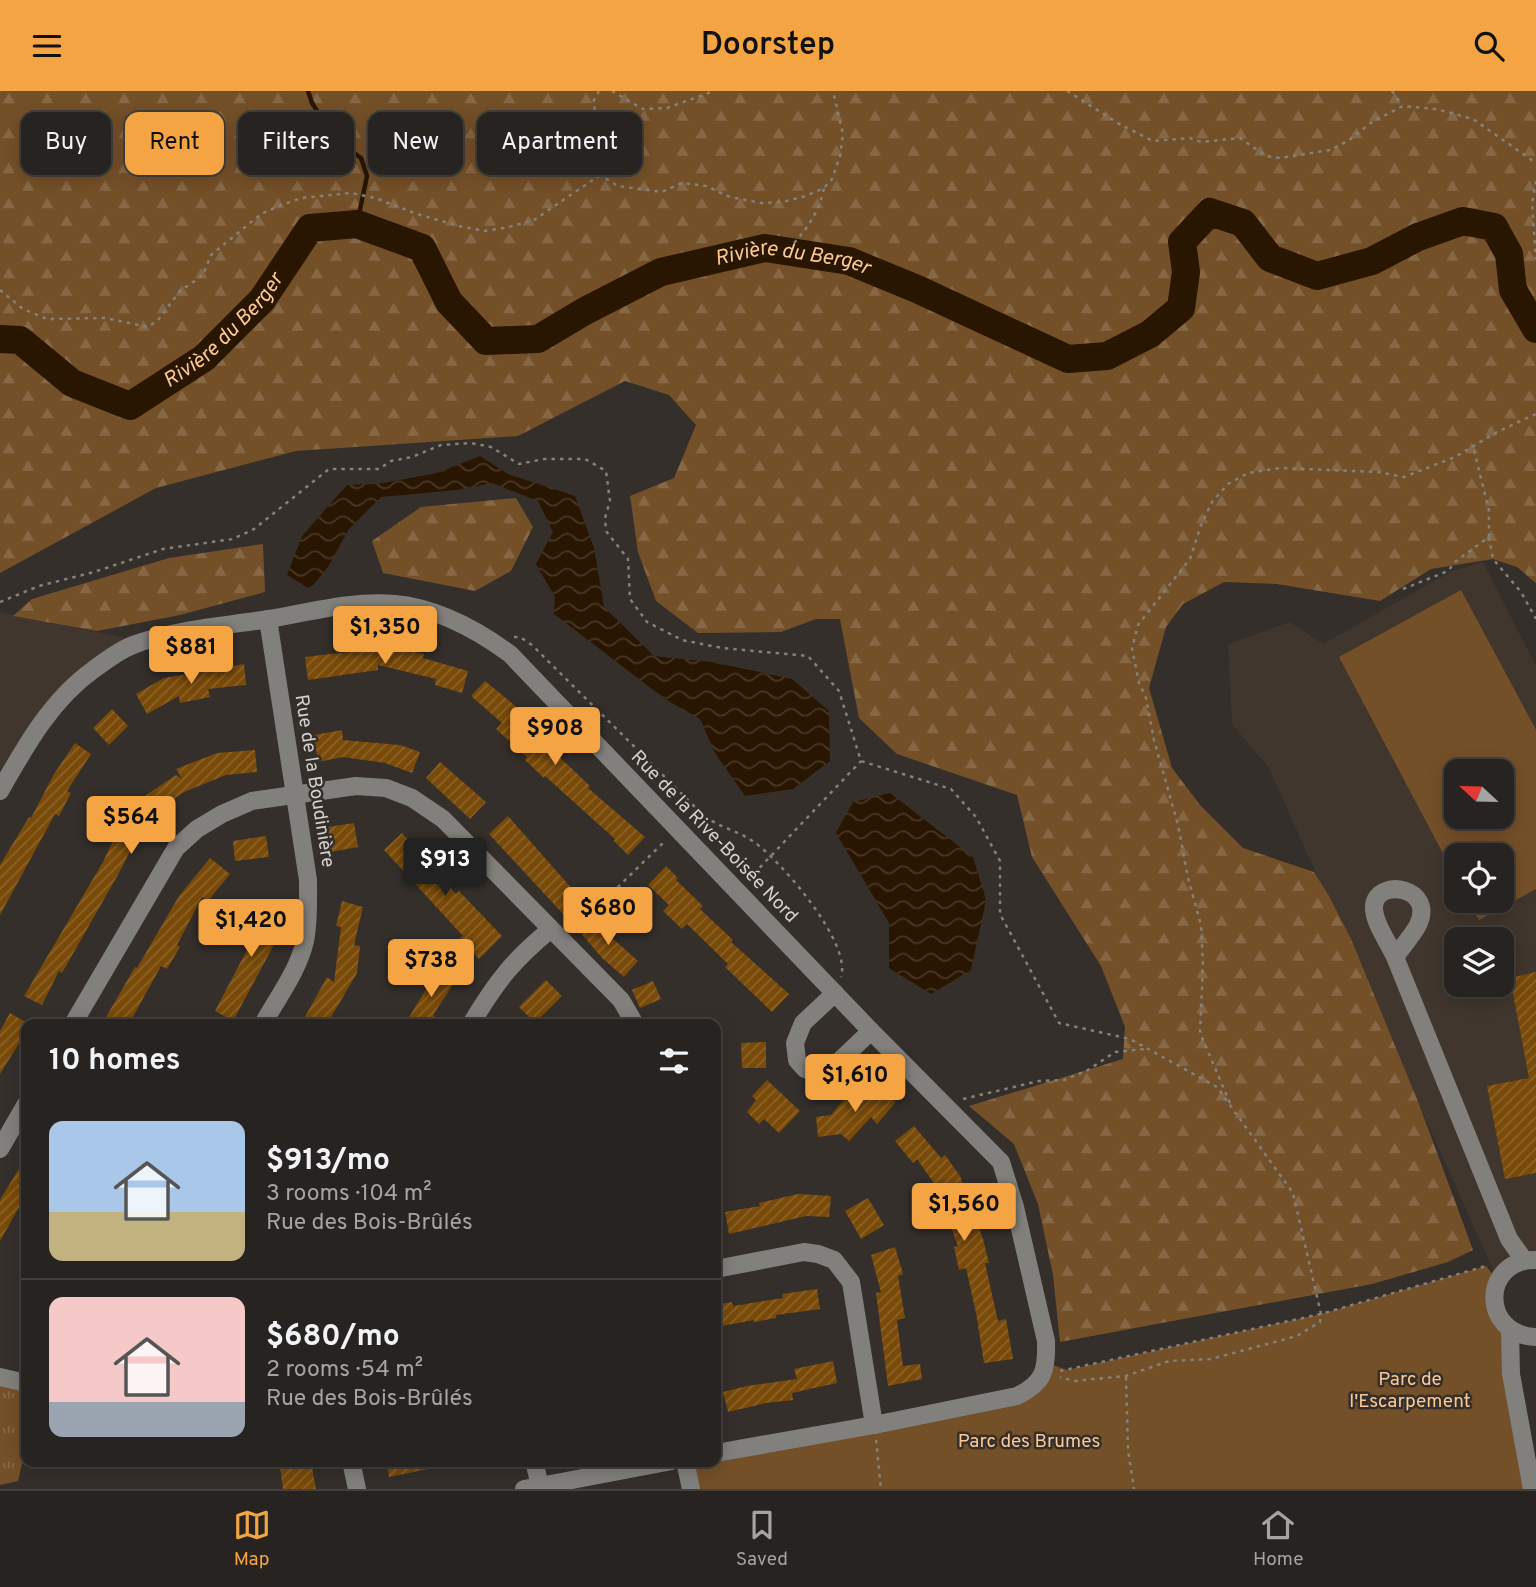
<!DOCTYPE html>
<meta charset="utf-8">
<style>
:root{--surface:#272320;--page:#2f2b29;--text:#f1f3f6;--muted:#a4a4a5;--line:#43403e;--accent:#f4a443}
body{margin:0;font-family:Overpass,sans-serif;background:var(--page);color:var(--text);height:100vh;display:flex;flex-direction:column;font-size:26px;white-space:nowrap}
*{box-sizing:border-box;margin:0}
p{font-size:23px;color:var(--muted)}
.icon{flex:none;width:38px;height:38px;fill:none;stroke:currentColor;stroke-width:2;stroke-linecap:round;stroke-linejoin:round}
.map{position:relative;flex:1;overflow:hidden}
.side{position:absolute;left:21px;top:928px;width:700px;height:448px;display:flex;flex-direction:column;background:var(--surface);border-radius:14px;box-shadow:0 4px 18px #0003,0 0 0 2px var(--line)}
.side>*{flex:none}
.top-card{position:absolute;left:21px;top:21px;width:700px;height:63px;display:flex;gap:14px}
.needle{width:46px;rotate:292deg}
.controls{position:absolute;left:1444px;top:668px;display:grid;gap:14px}
.controls a{display:grid;place-items:center;width:70px;height:70px;border-radius:14px;background:var(--surface);box-shadow:0 4px 18px #0003,0 0 0 2px var(--line);font-size:35px}
.price{position:absolute;translate:-50% -60px;padding:0 16px;border-radius:7px;background:var(--accent);color:#111;font-size:23px;line-height:46px;filter:drop-shadow(0 2px 4px #0008)}
.price::after{content:'';position:absolute;left:50%;top:42px;width:21px;height:16px;margin-left:-10px;background:inherit;clip-path:polygon(0 0,100% 0,50% 100%)}
.price.on{background:#222;color:#fff}
ul{padding:0;list-style:none}
li{display:flex;align-items:center;gap:21px;height:175px;padding:0 28px}
li+li{border-top:2px solid var(--line)}
li span{display:grid;place-items:center;flex:none;width:196px;height:140px;border-radius:14px;color:#555}
li>.icon{margin-inline-start:auto}
span .icon{width:84px;height:84px;fill:#fffc;stroke-width:1}
li b{font-size:30px}
h2{display:flex;justify-content:space-between;align-items:center;height:84px;padding:0 28px;font-size:30px}
.pill{padding:0 24px;border-radius:14px;background:var(--surface);box-shadow:0 4px 18px #0003,0 0 0 2px var(--line);font-size:24px;line-height:63px}
.pill.on{background:var(--accent);color:#111}
header{display:flex;justify-content:space-between;align-items:center;height:91px;padding:0 28px;background:var(--accent);color:#111;font-size:32px;font-weight:600}
.dock{display:flex;justify-content:space-around;align-items:center;height:98px;border-top:2px solid var(--line);background:var(--surface);font-size:19px;color:var(--muted)}
.dock a{display:grid;justify-items:center;gap:4px}
.dock .on{color:var(--accent)}
.map>svg:first-child{display:block}
</style>
<header><svg class="icon" aria-label="menu" viewBox="0 0 24 24"><path d="M4 6h16M4 12h16M4 18h16"/></svg>Doorstep<svg class="icon" aria-label="search" viewBox="0 0 24 24"><circle cx="10" cy="10" r="6"/><path d="M15 15l6 6"/></svg></header>
<div class="map">
<svg width="1536" height="1398" viewBox="0 0 1536 1398">
<defs>
<pattern id="grass-tufts" width="24" height="20" patternUnits="userSpaceOnUse" patternTransform="scale(1.75)"><rect width="24" height="20" fill="#745028"/><path d="M3 7l-1-3M5 7V3M7 7l1-3M15 17l-1-3M17 17v-4M19 17l1-3" fill="none" stroke="#876846"/></pattern>
<pattern id="forest-firs" width="22" height="20" patternUnits="userSpaceOnUse" patternTransform="scale(1.75)"><rect width="22" height="20" fill="#745028"/><path d="M5 1l3.5 6h-7zM16 11l3.5 6h-7z" fill="#876846"/></pattern>
<pattern id="water-waves" width="16" height="10" patternUnits="userSpaceOnUse" patternTransform="scale(1.75)"><rect width="16" height="10" fill="#291600"/><path d="M0 5q4-4 8 0t8 0" fill="none" stroke="#473724"/></pattern>
<pattern id="building-hatch" width="6" height="6" patternUnits="userSpaceOnUse" patternTransform="scale(1.75)"><rect width="6" height="6" fill="#794a08"/><path d="M-1 1l2-2M0 6l6-6M5 7l2-2" fill="none" stroke="#8b632b"/></pattern>
</defs>
<rect width="100%" height="100%" fill="#342f2b"/>
<g fill="#40362d" fill-rule="evenodd">
<path d="M1483,471l53,104v594l-38,21 -229,-513 -37,-44 -4,-80 62,-22 33,22 129,-73zM1456,681h46v45h-46zM1456,765h46v45h-46zM1456,849h46v45h-46z"/>
<polygon points="0,521 136,549 74,594 0,700"/>
</g>
<polygon fill="url(#grass-tufts)" points="0,1286 26,1292 26,1356 18,1390 0,1394"/>
<g fill="url(#forest-firs)">
<polygon points="0,0 1536,0 1536,492 1517,476 1493,468 1431,478 1380,510 1277,493 1224,491 1183,513 1166,536 1149,597 1172,677 1200,714 1243,757 1314,781 1329,805 1351,848 1419,1013 1473,1159 1448,1171 1372,1193 1060,1251 1053,1184 1038,1113 1014,1053 969,1015 1123,968 1125,936 1101,875 1032,766 1017,704 897,663 859,627 840,528 816,528 781,541 698,542 656,510 638,461 630,405 674,387 696,334 669,304 625,290 518,345 296,360 156,397 0,482"/>
<polygon points="516,407 533,436 511,480 475,500 383,482 372,450 421,416"/>
<polygon points="263,453 265,501 180,524 97,540 13,525 32,508 169,467"/>
</g>
<g fill="#745028" fill-rule="evenodd">
<path d="M1461,499l75,140v159l-57,31 -10,-19h33v-45h-46v22l-117,-221zM1456,681h46v45h-46z"/>
<polygon points="1486,1175 1498,1190 1499,1228 1532,1398 691,1398 685,1370 716,1370 1017,1305 1047,1272 1067,1279 1321,1223"/>
</g>
<g fill="url(#water-waves)">
<polygon points="480,365 508,383 575,405 594,457 604,516 654,565 711,571 792,588 829,620 830,670 793,698 745,705 715,662 700,628 665,608 554,523 555,506 536,473 553,441 538,410 492,392 457,399 381,406 349,438 328,476 310,498 287,484 302,445 347,394 378,393 437,382"/>
<polygon points="890,702 973,766 986,809 971,879 931,903 889,877 889,832 836,742 853,711"/>
</g>
<g fill="none" stroke-linecap="round" stroke-linejoin="round">
<polyline stroke="#291600" stroke-width="4.5" points="308,0 312,12 336,49 361,67 367,85 357,133"/>
<path stroke="#291600" stroke-width="28" id="s1" d="M0,248l20,1 52,43 58,23 74,-48 58,-58 48,-72 47,-4 65,24 27,54 37,39 52,-2 47,-28 76,-39 104,-24 84,13 68,28 151,70 39,-3 43,-22 31,-26 5,-36 -4,-30 28,-30 33,11 27,35 47,18 55,-15 46,-24 45,-16 31,6 15,27 4,36 23,39"/>
</g>
<g fill="url(#building-hatch)">
<polygon points="391,556 424,563 423,567 468,580 462,602 435,594 436,588 378,574 378,579 308,589 305,566"/>
<polygon points="244,573 246,594 208,598 210,606 180,612 179,605 147,623 136,603 164,587"/>
<polygon points="485,590 536,632 530,638 590,695 588,697 645,746 628,764 614,750 615,748 545,685 544,687 525,669 527,666 496,638 502,632 471,605"/>
<polygon points="112,618 128,635 109,654 93,637"/>
<polygon points="342,639 343,649 400,654 420,661 412,682 385,672 343,666 318,671 314,644"/>
<polygon points="75,652 91,663 67,700 71,702 59,725 55,723 0,824 0,774 29,726 31,727 54,683"/>
<polygon points="255,659 257,681 226,684 184,701 153,722 131,751 134,752 119,782 62,882 59,880 42,914 24,905 103,771 122,731 139,709 176,684 182,688 176,678 217,662"/>
<polygon points="440,671 486,711 470,728 426,687"/>
<polygon points="508,725 581,808 564,824 489,743"/>
<polygon points="354,732 358,756 331,761 328,736"/>
<polygon points="402,742 456,803 459,800 502,845 479,868 459,848 463,845 384,759"/>
<polygon points="266,745 269,766 235,770 233,750"/>
<polygon points="210,767 230,783 208,810 202,806 177,854 180,856 167,878 161,875 129,933 102,933 135,876 137,877 179,805"/>
<polygon points="666,775 678,787 676,789 703,815 700,818 733,849 731,851 789,903 772,921 725,876 728,873 687,833 682,838 663,820 669,814 648,794"/>
<polygon points="262,808 279,809 275,852 233,930 215,920 249,855 252,825 260,825"/>
<polygon points="342,810 363,816 354,854 360,855 357,882 327,933 301,933 327,886 334,891 341,836 336,835"/>
<polygon points="597,825 612,843 610,845 638,870 624,886 603,868 580,841"/>
<polygon points="438,878 456,889 433,924 435,925 430,933 405,933"/>
<polygon points="1536,881 1536,1082 1505,1088 1487,995 1529,987 1510,887"/>
<polygon points="546,889 562,905 535,932 519,916"/>
<polygon points="653,890 661,908 640,917 632,899"/>
<polygon points="10,922 29,933 26,933 26,941 0,983 0,940"/>
<polygon points="766,951 766,977 742,977 741,952"/>
<polygon points="767,989 800,1020 779,1042 764,1028 759,1033 747,1021 756,1009 752,1005"/>
<polygon points="878,994 896,1011 877,1033 871,1026 849,1050 841,1043 818,1046 816,1026 831,1024 849,1003 852,1006 859,998 868,1005"/>
<polygon points="914,1035 941,1067 945,1064 960,1085 983,1148 989,1172 985,1172 998,1230 1006,1228 1013,1268 984,1272 976,1222 966,1177 959,1179 954,1156 958,1155 942,1113 947,1111 917,1068 913,1072 895,1050"/>
<polygon points="26,1066 26,1104 0,1150 0,1109"/>
<polygon points="798,1103 831,1105 829,1126 806,1125 729,1143 725,1121 760,1115 759,1112"/>
<polygon points="868,1107 884,1134 861,1148 845,1120"/>
<polygon points="895,1156 903,1183 898,1185 905,1227 897,1229 903,1275 920,1273 922,1288 888,1295 876,1202 881,1201 871,1164"/>
<polygon points="817,1198 820,1218 776,1224 776,1227 754,1231 754,1229 716,1236 716,1214 732,1211 733,1215 783,1207 782,1203"/>
<polygon points="833,1270 837,1292 792,1302 793,1309 766,1312 728,1321 723,1301 747,1295 797,1288 794,1278"/>
<polygon points="386,1370 437,1370 438,1376 389,1386"/>
<polygon points="311,1371 316,1398 283,1398 280,1376"/>
</g>
<g fill="none" stroke-linecap="round" stroke-linejoin="round">
<g stroke="#84807c" stroke-width="2.5" stroke-dasharray="3.5 5" stroke-linecap="butt">
<polyline points="599,0 593,11 602,48 600,84 618,95 662,101 682,92 706,95 730,106 761,112 782,111 806,105 824,97 832,88 840,65 843,43 833,0"/>
<polyline points="612,0 643,18 667,17 714,0"/>
<polyline points="1067,0 1121,34 1153,50 1190,47 1201,51 1240,47 1266,65 1280,67 1330,59 1348,50 1372,31 1403,15 1436,18 1473,28 1536,72"/>
<polyline points="1392,0 1402,14"/>
<polyline points="1536,90 1532,113 1536,168"/>
<path d="M794,152c16,-18 25,-32 30,-55"/>
<polyline points="0,199 23,218 47,228 105,227 148,236 158,229 180,200 203,184 211,164 261,123 281,114 302,107 351,102 375,107 417,123 459,135 484,140 505,137 534,129 600,84"/>
<polyline points="1489,446 1493,468 1521,501 1536,528"/>
<polyline points="1403,498 1448,480 1455,471 1489,446 1489,420 1473,355"/>
<polyline points="0,511 39,495 94,481 163,458 233,448 254,438 329,378 379,378 391,370 412,366 441,354 471,352 491,356 519,373 544,368 585,368 606,380 610,410 605,427 606,440 628,468 630,508 647,531 682,549 722,557 808,565 839,600 861,670 951,698 976,726 1000,770 1000,823 1059,932 1130,948 1217,996 1293,1102 1321,1223 1320,1231 1297,1245 1211,1268 1169,1270 1126,1285 1074,1290 1060,1286"/>
<path d="M514,546h6l12,8 170,169c15,13 35,16 52,28 27,19 98,101 87,135"/>
<polyline points="748,789 861,670"/>
<polyline points="575,838 665,750"/>
<polyline points="963,1008 1039,990 1064,989 1088,979 1115,961 1146,958"/>
<polyline points="1230,1012 1200,942 1203,874 1201,834 1188,787 1178,734 1154,649 1146,607 1139,592 1132,557 1138,534 1190,468 1201,434 1212,411 1228,393 1248,382 1280,377 1378,381 1404,386 1455,366 1497,341 1536,323"/>
<polyline points="1060,1280 1321,1223 1486,1175 1487,1177"/>
<polyline points="1126,1286 1128,1359 1134,1398"/>
<polyline points="876,1349 881,1398"/>
</g>
<g stroke="#82807d" stroke-width="18">
<path d="M0,700c25,-44 51,-91 93,-121 12,-9 27,-20 40,-25 43,-16 91,-19 136,-26 41,-7 84,-19 126,-15 43,4 81,25 115,50l361,377 130,131 14,45 31,134c1,29 -2,42 -29,55l-143,29 -158,28"/>
<path d="M1395,866c-6,-14 -22,-35 -21,-51 3,-29 62,-19 44,19 -6,11 -16,22 -23,32l114,282 15,21"/>
<polyline points="835,902 803,932 795,952 797,969 805,978 817,981 832,977 871,940"/>
<polyline points="73,933 176,757 197,738 222,723 252,710 356,695 386,697 412,707 443,728 621,909 635,933"/>
<path d="M263,933c15,-27 35,-53 42,-83 4,-20 3,-41 3,-61l-40,-261"/>
<path d="M471,933c25,-42 42,-64 80,-95"/>
<polyline points="0,1058 26,1013"/>
<path d="M1536,1169c-55,-1 -56,75 0,77"/>
<polyline points="716,1178 804,1161 818,1163 834,1169 851,1191 874,1334"/>
<polyline points="1510,1240 1511,1283 1532,1398"/>
<polyline points="0,1286 26,1292"/>
<polyline points="351,1370 357,1398"/>
<polyline points="534,1370 540,1395"/>
<polyline points="685,1370 691,1398"/>
<polyline points="524,1398 672,1370"/>
</g>
</g>
<g text-anchor="middle" dominant-baseline="central" stroke-width="5" stroke-linejoin="round" paint-order="stroke">
<g font-size="19" fill="#d4d1ce" stroke="#342f2b">
<text transform="translate(314 690) rotate(81)">Rue de la Boudinière</text>
<text transform="translate(714 746) rotate(46)">Rue de la Rive-Boisée Nord</text>
</g>
<g font-size="19" fill="#fcc994" stroke="#342f2b">
<text x="1410" y="1289">Parc de<tspan x="1410" dy="22">l'Escarpement</tspan></text>
<text x="1029" y="1351">Parc des Brumes</text>
</g>
<g font-size="21" font-style="italic" fill="#fcc893" stroke="#342f2b">
<text stroke="none"><textPath href="#s1" startOffset="964">Rivière du Berger</textPath></text>
<text stroke="none"><textPath href="#s1" startOffset="271">Rivière du Berger</textPath></text>
</g>
</g>
</svg>
<div class="controls">
<a><svg class="needle" viewBox="-14 -14 28 28"><path d="M0-13l5 13h-10z" fill="#e53935"/><path d="M0 13l5-13h-10z" fill="#a4a4a5"/></svg></a>
<a><svg class="icon" aria-label="locate" viewBox="0 0 24 24"><circle cx="12" cy="12" r="6"/><path d="M12 2v4M12 18v4M2 12h4M18 12h4"/></svg></a>
<a><svg class="icon" aria-label="layers" viewBox="0 0 24 24"><path d="M12 4l9 5-9 5-9-5zM3 14l9 5 9-5"/></svg></a>
</div>
<b class="price" style="left:385px;top:575px">$1,350</b>
<b class="price" style="left:191px;top:595px">$881</b>
<b class="price" style="left:555px;top:676px">$908</b>
<b class="price" style="left:131px;top:765px">$564</b>
<b class="price on" style="left:445px;top:807px">$913</b>
<b class="price" style="left:608px;top:856px">$680</b>
<b class="price" style="left:251px;top:868px">$1,420</b>
<b class="price" style="left:431px;top:908px">$738</b>
<b class="price" style="left:855px;top:1023px">$1,610</b>
<b class="price" style="left:964px;top:1152px">$1,560</b>
<div class="top-card">
<a class="pill">Buy</a>
<a class="pill on">Rent</a>
<a class="pill">Filters</a>
<a class="pill">New</a>
<a class="pill">Apartment</a>
</div>
<section class="side">
<h2>10 homes<svg class="icon" aria-label="filters" viewBox="0 0 24 24"><path d="M4 7h16M4 17h16"/><circle cx="9" cy="7" r="2"/><circle cx="15" cy="17" r="2"/></svg></h2>
<ul>
<li><span style="background:linear-gradient(#a9c7e8 65%,#c2b280 0)"><svg class="icon" aria-label="home" viewBox="0 0 24 24"><path d="M3 11l9-7 9 7M6 9v11h12V9"/></svg></span><div><b>$913/mo</b><p>3 rooms · 104 m²</p><p>Rue des Bois-Brûlés</p></div></li>
<li><span style="background:linear-gradient(#f6c9c9 75%,#9aa5b1 0)"><svg class="icon" aria-label="home" viewBox="0 0 24 24"><path d="M3 11l9-7 9 7M6 9v11h12V9"/></svg></span><div><b>$680/mo</b><p>2 rooms · 54 m²</p><p>Rue des Bois-Brûlés</p></div></li>
</ul>
</section>
</div>
<nav class="dock">
<a class="on"><svg class="icon" aria-label="map" viewBox="0 0 24 24"><path d="M3 6l6-2 6 2 6-2v14l-6 2-6-2-6 2zM9 4v14M15 6v14"/></svg>Map</a>
<a><svg class="icon" aria-label="saved" viewBox="0 0 24 24"><path d="M7 4h10v16l-5-4-5 4z"/></svg>Saved</a>
<a><svg class="icon" aria-label="home" viewBox="0 0 24 24"><path d="M3 11l9-7 9 7M6 9v11h12V9"/></svg>Home</a>
</nav>
